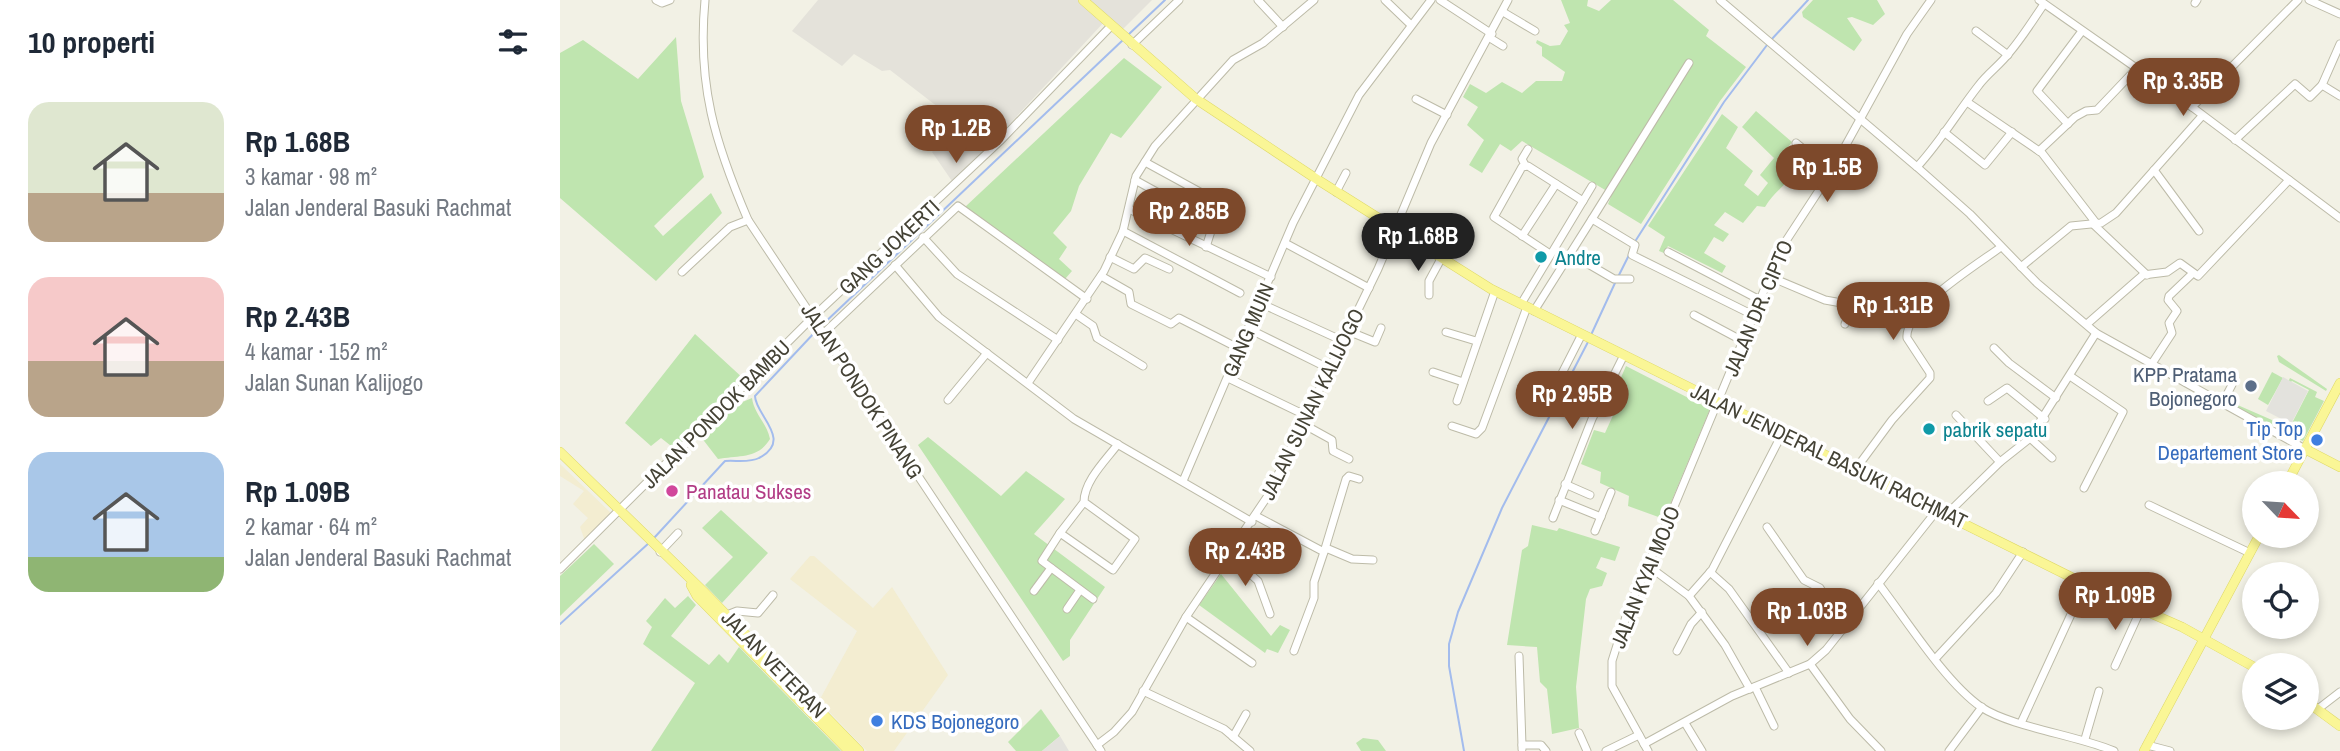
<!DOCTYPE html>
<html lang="id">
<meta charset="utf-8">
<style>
:root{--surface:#fff;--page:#f2f2f3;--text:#1f2937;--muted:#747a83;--accent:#7d492b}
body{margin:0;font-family:"Archivo Narrow",sans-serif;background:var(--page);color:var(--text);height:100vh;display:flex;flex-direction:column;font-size:26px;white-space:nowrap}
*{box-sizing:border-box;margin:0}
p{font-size:23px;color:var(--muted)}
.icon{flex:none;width:38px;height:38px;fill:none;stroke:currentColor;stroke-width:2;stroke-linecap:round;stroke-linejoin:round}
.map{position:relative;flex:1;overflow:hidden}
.panel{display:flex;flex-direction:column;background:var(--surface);width:560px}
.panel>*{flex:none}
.needle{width:46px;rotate:115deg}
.buttons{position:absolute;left:1682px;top:471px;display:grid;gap:14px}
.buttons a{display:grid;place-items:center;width:77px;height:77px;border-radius:50%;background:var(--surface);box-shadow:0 4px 10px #0003;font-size:35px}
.price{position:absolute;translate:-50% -60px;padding:0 16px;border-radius:24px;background:var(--accent);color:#fff;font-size:23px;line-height:46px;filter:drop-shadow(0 2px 4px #0008)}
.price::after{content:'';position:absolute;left:50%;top:42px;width:21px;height:16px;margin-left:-10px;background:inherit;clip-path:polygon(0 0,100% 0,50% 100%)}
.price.active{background:#222;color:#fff}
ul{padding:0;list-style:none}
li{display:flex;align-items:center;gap:21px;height:175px;padding:0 28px}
li span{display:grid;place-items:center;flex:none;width:196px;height:140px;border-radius:21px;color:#555}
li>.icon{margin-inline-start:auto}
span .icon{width:84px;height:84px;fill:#fffc;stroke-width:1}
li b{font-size:30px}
h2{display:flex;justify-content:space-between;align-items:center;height:84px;padding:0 28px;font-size:30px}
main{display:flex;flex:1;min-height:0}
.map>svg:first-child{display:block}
</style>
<main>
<section class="panel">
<h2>10 properti<svg class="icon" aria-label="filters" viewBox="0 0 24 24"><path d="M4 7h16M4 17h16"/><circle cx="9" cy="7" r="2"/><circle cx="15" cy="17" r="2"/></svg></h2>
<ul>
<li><span style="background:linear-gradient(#dfe7d0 65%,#b9a48a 0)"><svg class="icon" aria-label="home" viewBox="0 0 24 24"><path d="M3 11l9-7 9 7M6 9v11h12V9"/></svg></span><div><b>Rp 1.68B</b><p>3 kamar · 98 m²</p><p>Jalan Jenderal Basuki Rachmat</p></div></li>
<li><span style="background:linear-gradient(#f6c9c9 60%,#b9a48a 0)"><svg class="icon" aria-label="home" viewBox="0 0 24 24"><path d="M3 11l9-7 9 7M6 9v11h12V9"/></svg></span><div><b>Rp 2.43B</b><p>4 kamar · 152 m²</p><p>Jalan Sunan Kalijogo</p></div></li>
<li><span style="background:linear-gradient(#a9c7e8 75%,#8fb573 0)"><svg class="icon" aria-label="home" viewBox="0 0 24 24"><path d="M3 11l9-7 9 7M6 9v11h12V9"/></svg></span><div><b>Rp 1.09B</b><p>2 kamar · 64 m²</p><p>Jalan Jenderal Basuki Rachmat</p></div></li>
</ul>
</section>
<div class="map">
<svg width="1780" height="751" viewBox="0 0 1780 751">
<rect width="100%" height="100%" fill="#f2f1e5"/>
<g fill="#f3edd1">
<polygon points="0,464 53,515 25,541 20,527 28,518 13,504 24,491 0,476"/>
<polygon points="250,556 254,556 313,608 332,587 388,675 334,751 307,751 259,701 297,631 230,579"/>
</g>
<polygon fill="#e4e2da" points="258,0 592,0 562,30 545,21 394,184 372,152 400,124 330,70 322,71 294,54 282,66 232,31"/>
<g fill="#bfe5af">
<polygon points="1001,0 1028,0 1027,6 1039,11 1051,0 1113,0 1149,30 1146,36 1186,67 1160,101 1081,224 1048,204 1052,194 962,141 951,151 940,144 922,173 909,165 924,140 907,125 918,107 903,97 910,84 926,93 942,82 962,93 976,81 1002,81 1005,72 982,56 982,47 976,43 977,40 990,46 1000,45 1008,31 1004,25 1010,23"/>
<polygon points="1253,0 1317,0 1325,14 1313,25 1292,17 1287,18 1302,40 1294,51 1243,17 1242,12"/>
<polygon points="116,37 121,101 144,177 94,226 103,236 151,193 162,213 96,281 0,198 0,53 23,40 78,79"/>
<polygon points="564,58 602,87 561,138 551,133 519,186 511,211 493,233 507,247 499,259 512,271 505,279 405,207"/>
<path d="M1196,111l36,31 -11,14v7l12,11c-9,13 -20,19 -28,33l-8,-1 -14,17 -18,-11 -11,13 15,9 -6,8 -9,-5 -10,16 22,13 -4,7 -54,-27 -4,7 -5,-2 6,-14 -17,-11 74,-112 16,13 -12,21 27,23 -9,14 14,11 10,-13 -8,-8 14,-17 -32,-31z"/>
<polygon points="135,334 185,380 115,449 101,438 91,446 65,423"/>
<polygon points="1719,355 1767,389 1766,391 1719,362 1717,356"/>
<polygon points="1066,366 1150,409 1104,519 1068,506 1069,496 1040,483 1041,472 1021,464 1034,430 1045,433 1059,402 1068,387 1059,382"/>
<polygon points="1712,372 1723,378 1708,405 1698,399"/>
<polygon points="1730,378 1757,392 1755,397 1764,401 1743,441 1671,405 1673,403 1744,434 1731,425 1749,390 1732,381 1726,386"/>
<path d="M192,398c2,16 15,25 18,41 -12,20 -31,16 -52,20l-17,-22 32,-31z"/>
<polygon points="368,437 441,496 466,471 505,499 474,534 545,587 510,640 510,656 503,661 358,445"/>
<polygon points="161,510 208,553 162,603 145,585 173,557 142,528"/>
<polygon points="972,525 997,531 999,528 1060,547 1055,561 1041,557 1036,568 1047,573 1042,586 1030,589 1026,599 1016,687 1019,728 992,734 987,689 980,682 977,647 947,645 962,550 968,546"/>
<polygon points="34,544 54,564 0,616 0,576"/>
<polygon points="661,574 711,636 720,625 730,630 718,653 707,649 705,653 639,605"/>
<polygon points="128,596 136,605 111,636 149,665 159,654 168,663 179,647 281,751 91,751 135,683 83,644 92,627 86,621 105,598 115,608"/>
<polygon points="481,709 500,736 482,751 456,751 448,742"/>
<polygon points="803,738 818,740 826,751 801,751 796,743"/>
</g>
<g fill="#e3e2dd">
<polygon points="1723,377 1748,391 1731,424 1706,411"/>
<polygon points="500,736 509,751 482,751"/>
</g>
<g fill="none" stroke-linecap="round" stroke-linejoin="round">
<g stroke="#a3bced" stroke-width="2">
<polyline points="568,35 605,0"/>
<polyline points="1211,40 1248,0"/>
<polyline points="1076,240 1164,102 1207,45"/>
<polyline points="1059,275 1069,255"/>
<polyline points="260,327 564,39"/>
<polyline points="1031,335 1055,283"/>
<path d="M94,538l71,-77c10,-1 25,2 34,-3 35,-18 -4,-43 -4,-62l61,-65"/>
<polyline points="0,624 90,542"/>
<polyline points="904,751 889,666 889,644 898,612 942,508 1029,340"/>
</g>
<g stroke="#bdbba8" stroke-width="9">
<g id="minor">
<polyline points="96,0 102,3 110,0"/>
<path d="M145,0c-8,85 10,143 43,220l353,531"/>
<polyline points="698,0 723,27"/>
<polyline points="825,0 850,24"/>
<polyline points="880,0 932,34"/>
<polyline points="1160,0 1357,167 1410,214 1477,283 1536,333 1745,449"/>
<polyline points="1479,0 1632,107 1780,218"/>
<polyline points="1749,0 1780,14"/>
<polyline points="1635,3 1637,0"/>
<polyline points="943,12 975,31"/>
<polyline points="1416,31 1448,55"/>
<polyline points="930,38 943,46"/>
<polyline points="1780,44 1762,85 1780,96"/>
<polyline points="572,45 619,0"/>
<polyline points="856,99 887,115"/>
<polyline points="1407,102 1482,153 1536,223"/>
<polyline points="1632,107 1738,0"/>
<polyline points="1508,124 1477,91 1522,31"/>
<polyline points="1384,132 1425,165 1452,132"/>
<polyline points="1675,140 1735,84 1750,97 1762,85"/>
<polyline points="1236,143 1271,172"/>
<polyline points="1479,151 1515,117 1526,111 1537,110 1577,68"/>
<polyline points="585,162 660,203 646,247"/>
<polyline points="965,165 962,159 968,149"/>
<path d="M1357,167c24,-26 40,-54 62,-82 9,-12 21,-20 30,-32 13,-15 24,-33 35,-49"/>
<polyline points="1594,170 1639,231"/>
<polyline points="575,180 615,202"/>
<polyline points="776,192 786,173"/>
<polyline points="569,209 711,277"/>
<polyline points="1032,219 1129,63"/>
<polyline points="1532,223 1587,275"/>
<polyline points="563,231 680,293"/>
<polyline points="962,236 996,184"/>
<polyline points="363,237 397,274 498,340"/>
<polyline points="725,243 809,288"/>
<polyline points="1108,252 1198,299"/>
<polyline points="990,254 934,217 962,167 968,166 1023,201"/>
<polyline points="1011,254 1054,279 1070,279"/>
<polyline points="550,257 574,269 585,258 609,269"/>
<polyline points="335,265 379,317 514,419 692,522"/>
<polyline points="1461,267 1511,226 1541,223 1556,213 1642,116"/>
<polyline points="122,272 170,227 188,220"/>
<polyline points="541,276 569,292 571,304 611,324 619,318 680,349"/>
<polyline points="1208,276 1265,300 1293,305 1337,325 1349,323"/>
<polyline points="869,295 869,281 882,257"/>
<polyline points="700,303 783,341"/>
<polyline points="961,304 1032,186"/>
<polyline points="974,311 1032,219 1075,245 1072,255 1191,314"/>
<polyline points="517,315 533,326 537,338 583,366"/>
<polyline points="1134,315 1181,340"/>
<polyline points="1285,324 1293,305"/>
<polyline points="1527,324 1583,275 1607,272 1620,263 1638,276 1729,180"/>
<polyline points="689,329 770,369"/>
<polyline points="788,331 815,342 821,328"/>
<polyline points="886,332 916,341"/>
<polyline points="264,333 398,206 527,299"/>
<polyline points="1434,348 1449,363 1496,398"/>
<polyline points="1591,365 1612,333 1609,323 1617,311 1608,300 1609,296 1632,274"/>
<polyline points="873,372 903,382"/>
<polyline points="1510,376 1563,412 1524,488"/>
<polyline points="668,378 747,416"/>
<polyline points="998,381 1021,336"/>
<polyline points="468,383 544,271 563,231 576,176 595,146 673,60 703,43 754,0"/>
<polyline points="388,400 427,353"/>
<polyline points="897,401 935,291"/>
<polyline points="1428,401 1447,388 1485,419"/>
<polyline points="1662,404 1675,379"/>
<polyline points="1396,415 1440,462"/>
<polyline points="743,424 772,440 773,451 789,459"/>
<polyline points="892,426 916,434 922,428 967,307"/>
<polyline points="1470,438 1492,458"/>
<path d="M1295,470l37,-50 38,-42v-5l-23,-35c-3,-29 71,-74 94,-91"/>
<polyline points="623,481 733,223 799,95 871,0"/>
<polyline points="1005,484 1030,495"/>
<polyline points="999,500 1041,517"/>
<path d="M524,502l-24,31 53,37 22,-31 -51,-37c0,-21 22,-42 34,-58"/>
<polyline points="1589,505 1690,553"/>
<polyline points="1387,514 1440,462 1469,439 1536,333"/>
<polyline points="696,516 764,552 754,582 754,598 734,651"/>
<polyline points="993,518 1032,419 1063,357"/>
<polyline points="1207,527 1244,580 1260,588 1284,627"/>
<polyline points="1035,531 1051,492"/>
<polyline points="500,533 482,561 533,599"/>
<polyline points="766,548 792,559 813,560"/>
<polyline points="100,552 118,533"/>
<polyline points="764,552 786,479 789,476 799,479"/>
<polyline points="669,555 698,581 710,614"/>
<polyline points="1087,565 1129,596"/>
<polyline points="0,569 253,317 440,141 551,26"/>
<polyline points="1150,572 1169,589 1229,673"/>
<path d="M1318,583c28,36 67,99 103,124 30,20 95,28 133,44"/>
<polyline points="474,591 491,568"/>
<polyline points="507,609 520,590"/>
<polyline points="167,615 177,611 198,613 213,595"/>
<polyline points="626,617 692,663"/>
<polyline points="1117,651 1131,624 1142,612"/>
<polyline points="959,656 962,745"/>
<polyline points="1376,658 1436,593 1463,552"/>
<polyline points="1250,664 1290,719 1321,751"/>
<polyline points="1555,666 1581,609"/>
<polyline points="1195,687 1214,726"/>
<polyline points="1190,689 1165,645 1129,596 1152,570 1222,434"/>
<polyline points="583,691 664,729 690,751"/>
<polyline points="1758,709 1780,692"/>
<polyline points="1125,723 1142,751"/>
<polyline points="1461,723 1525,584"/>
<polyline points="1019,733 1027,751"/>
<polyline points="673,737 686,714"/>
<polyline points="1525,739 1539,691"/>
<polyline points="1084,744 1172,696 1250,664 1266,650 1378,509"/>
<polyline points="537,745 554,732 572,712 626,617 707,497 818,269 871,143 948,0"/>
<polyline points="1587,745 1610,751"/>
<polyline points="962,749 962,745 981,745 986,751"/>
<polyline points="1046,751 1079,735"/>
<polyline points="1088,751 1052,686 1052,661 1069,607 1113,509 1222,247 1271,172 1347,34 1371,0"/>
<polyline points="1389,751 1422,707"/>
</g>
</g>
<g stroke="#ded867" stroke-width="10">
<g id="major">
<polyline points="523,0 636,99 758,180 931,289 1531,587 1622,627 1694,667"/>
<polyline points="1745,449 1780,467"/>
<polyline points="0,452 143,591 299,751"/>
<polyline points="1727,483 1780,383"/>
<polyline points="131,585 137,596 289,751"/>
<polyline points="1746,701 1780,726"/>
<polyline points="1584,751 1699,536"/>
</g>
</g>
<use href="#minor" stroke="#fff" stroke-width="7"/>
<use href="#major" stroke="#faf696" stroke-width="9"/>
</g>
<g fill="#0f9aa8" stroke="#fff" stroke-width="2.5">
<circle cx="981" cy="257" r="7"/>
<circle cx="1369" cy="429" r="7"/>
</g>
<circle fill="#5c6f8a" stroke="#fff" stroke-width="2.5" cx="1691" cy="386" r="7"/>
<g fill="#3f7fe0" stroke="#fff" stroke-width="2.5">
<circle cx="1757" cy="440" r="7"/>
<circle cx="317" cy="721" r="7"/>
</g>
<circle fill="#d1479c" stroke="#fff" stroke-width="2.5" cx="112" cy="491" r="7"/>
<g text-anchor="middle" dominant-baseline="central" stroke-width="7" stroke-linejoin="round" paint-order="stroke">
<g font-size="21" fill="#444235" stroke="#fff">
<text transform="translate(329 247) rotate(-43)">GANG JOKERTI</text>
<text transform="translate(1198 308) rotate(-67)">JALAN DR. CIPTO</text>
<text transform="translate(688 330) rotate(-67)">GANG MUIN</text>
<text transform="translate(302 391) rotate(57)">JALAN PONDOK PINANG</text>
<text transform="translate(752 404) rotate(-64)">JALAN SUNAN KALIJOGO</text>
<text transform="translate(156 414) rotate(-45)">JALAN PONDOK BAMBU</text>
<text transform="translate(1269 456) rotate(26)">JALAN JENDERAL BASUKI RACHMAT</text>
<text transform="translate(1085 577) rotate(-68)">JALAN KYAI MOJO</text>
<text transform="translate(214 664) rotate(46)">JALAN VETERAN</text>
</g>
<g font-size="21" fill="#0d838f" stroke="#fff" text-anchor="start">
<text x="995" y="257">Andre</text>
<text x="1383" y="429">pabrik sepatu</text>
</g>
<g font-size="21" fill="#4e5e75" stroke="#fff" text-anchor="end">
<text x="1677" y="374">KPP Pratama<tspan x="1677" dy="24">Bojonegoro</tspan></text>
</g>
<g font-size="21" fill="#366cbe" stroke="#fff" text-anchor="end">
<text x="1743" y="428">Tip Top<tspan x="1743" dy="24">Departement Store</tspan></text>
<text x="331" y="721" text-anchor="start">KDS Bojonegoro</text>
</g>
<g font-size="21" fill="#b23c85" stroke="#fff" text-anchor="start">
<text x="126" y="491">Panatau Sukses</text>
</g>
</g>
</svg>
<div class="buttons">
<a><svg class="needle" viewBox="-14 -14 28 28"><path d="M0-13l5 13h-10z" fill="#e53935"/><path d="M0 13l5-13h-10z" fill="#747a83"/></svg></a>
<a><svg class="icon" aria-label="locate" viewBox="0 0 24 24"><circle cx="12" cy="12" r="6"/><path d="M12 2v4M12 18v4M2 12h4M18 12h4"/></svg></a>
<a><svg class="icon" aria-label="layers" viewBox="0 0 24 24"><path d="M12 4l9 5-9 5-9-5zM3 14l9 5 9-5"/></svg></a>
</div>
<b class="price" style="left:1623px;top:118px">Rp 3.35B</b>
<b class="price" style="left:396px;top:165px">Rp 1.2B</b>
<b class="price" style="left:1267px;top:204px">Rp 1.5B</b>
<b class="price" style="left:629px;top:248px">Rp 2.85B</b>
<b class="price active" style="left:858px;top:273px">Rp 1.68B</b>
<b class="price" style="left:1333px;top:342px">Rp 1.31B</b>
<b class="price" style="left:1012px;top:431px">Rp 2.95B</b>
<b class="price" style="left:685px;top:588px">Rp 2.43B</b>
<b class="price" style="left:1555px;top:632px">Rp 1.09B</b>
<b class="price" style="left:1247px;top:648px">Rp 1.03B</b>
</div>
</main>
